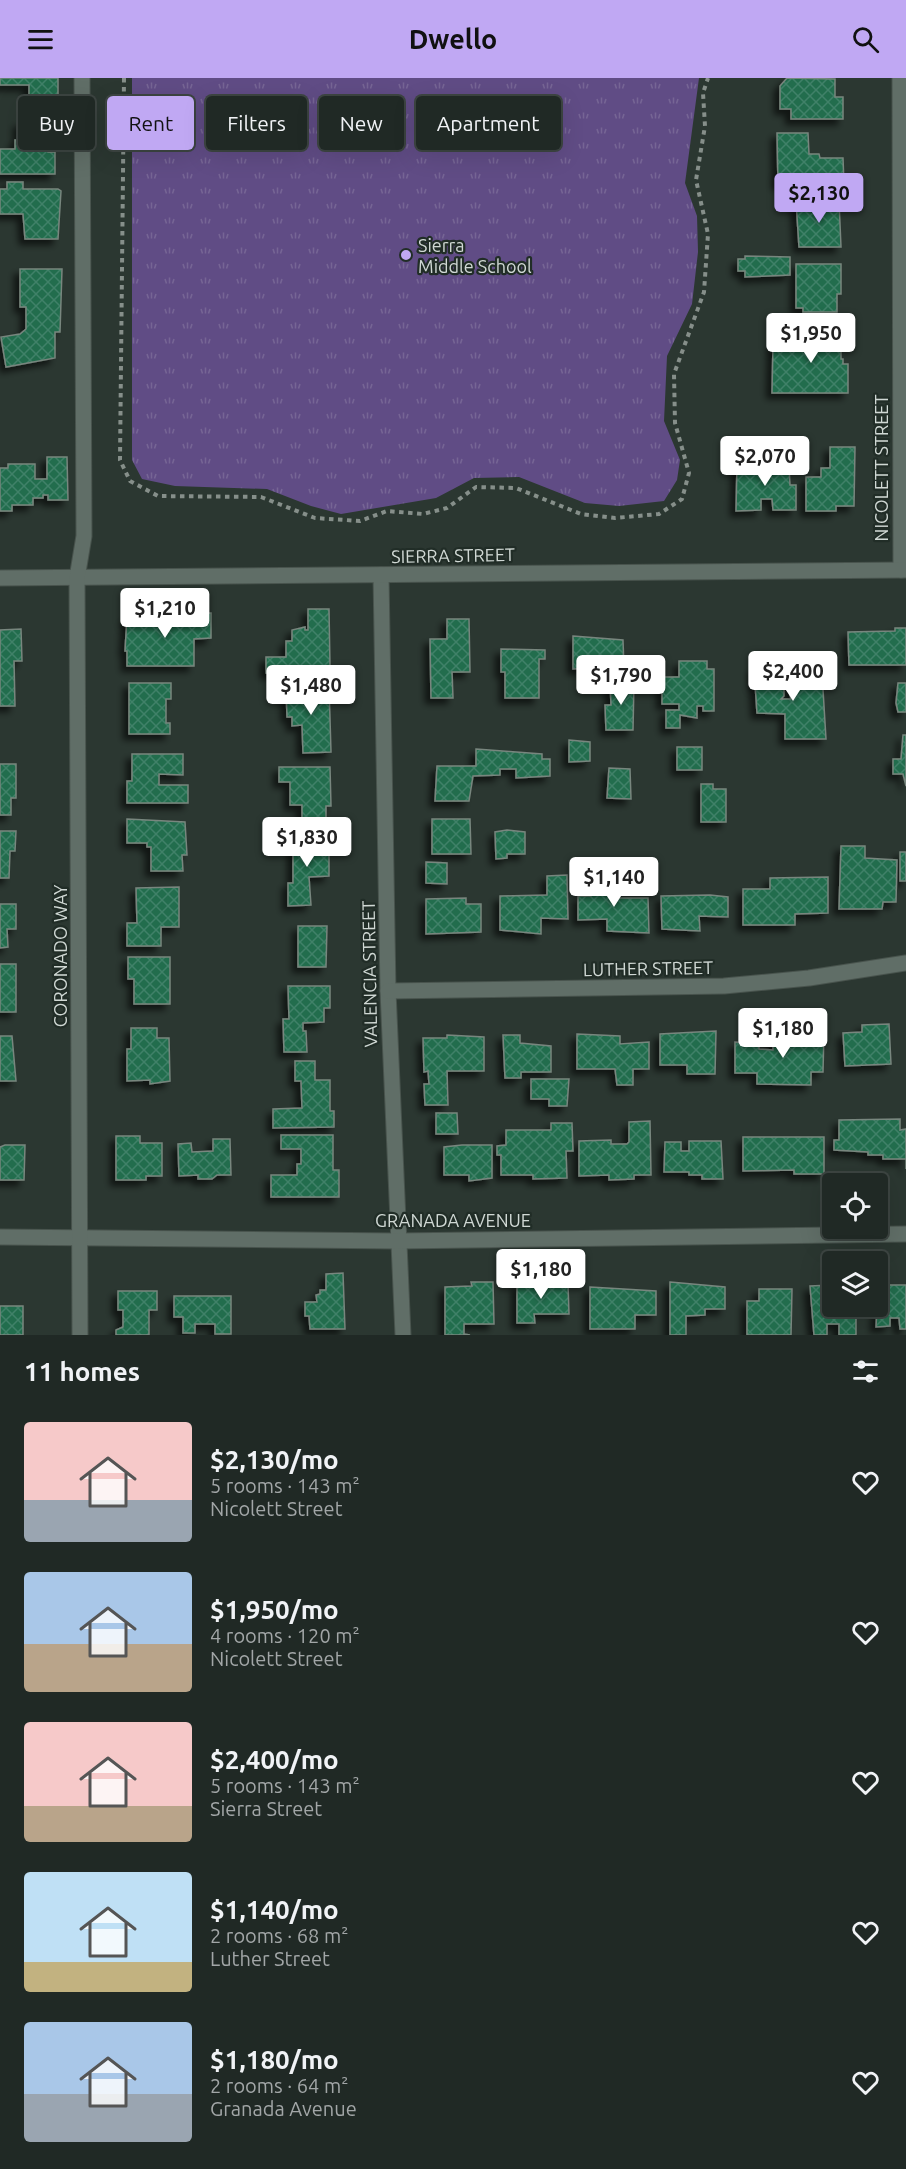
<!DOCTYPE html>
<meta charset="utf-8">
<style>
:root{--surface:#202925;--page:#28312d;--text:#f1f3f6;--muted:#a2a6a7;--line:#3d4542;--accent:#c0a8f3}
body{margin:0;font-family:Ubuntu,sans-serif;background:var(--page);color:var(--text);height:100vh;display:flex;flex-direction:column;font-size:22px;white-space:nowrap}
*{box-sizing:border-box;margin:0}
p{font-size:20px;color:var(--muted)}
.icon{flex:none;width:33px;height:33px;fill:none;stroke:currentColor;stroke-width:2;stroke-linecap:round;stroke-linejoin:round}
.map{position:relative;height:1257px;overflow:hidden}
.sheet{display:flex;flex-direction:column;background:var(--surface);flex:1}
.sheet>*{flex:none}
.banner{position:absolute;left:18px;top:18px;width:600px;height:54px;display:flex;gap:12px}
.controls{position:absolute;left:822px;top:1095px;display:grid;gap:12px}
.controls a{display:grid;place-items:center;width:66px;height:66px;border-radius:6px;background:var(--surface);box-shadow:0 6px 24px #0002,0 0 0 2px var(--line);font-size:30px}
.price{position:absolute;translate:-50% -51px;padding:0 14px;border-radius:6px;background:#fff;color:#222;font-size:20px;line-height:39px;filter:drop-shadow(0 2px 3px #0008)}
.price::after{content:'';position:absolute;left:50%;top:36px;width:18px;height:14px;margin-left:-9px;background:inherit;clip-path:polygon(0 0,100% 0,50% 100%)}
.price.current{background:var(--accent);color:#111}
ul{padding:0;list-style:none}
li{display:flex;align-items:center;gap:18px;height:150px;padding:0 24px}
li span{display:grid;place-items:center;flex:none;width:168px;height:120px;border-radius:6px;color:#555}
li>.icon{margin-inline-start:auto}
span .icon{width:72px;height:72px;fill:#fffc;stroke-width:1}
li b{font-size:26px}
h2{display:flex;justify-content:space-between;align-items:center;height:72px;padding:0 24px;font-size:26px}
.tag{padding:0 21px;border-radius:6px;background:var(--surface);box-shadow:0 6px 24px #0002,0 0 0 2px var(--line);font-size:21px;line-height:54px}
.tag.current{background:var(--accent);color:#111}
header{display:flex;justify-content:space-between;align-items:center;height:78px;padding:0 24px;background:var(--accent);color:#111;font-size:27px;font-weight:700}
.map>svg:first-child{display:block}
</style>
<header><svg class="icon" aria-label="menu" viewBox="0 0 24 24"><path d="M4 6h16M4 12h16M4 18h16"/></svg>Dwello<svg class="icon" aria-label="search" viewBox="0 0 24 24"><circle cx="10" cy="10" r="6"/><path d="M15 15l6 6"/></svg></header>
<div class="map">
<svg width="906" height="1257" viewBox="0 0 906 1257">
<defs>
<pattern id="grass-tufts" width="24" height="20" patternUnits="userSpaceOnUse" patternTransform="scale(1.5)"><rect width="24" height="20" fill="#604c85"/><path d="M3 7l-1-3M5 7V3M7 7l1-3M15 17l-1-3M17 17v-4M19 17l1-3" fill="none" stroke="#766595"/></pattern>
<pattern id="building-cross-hatch" width="8" height="8" patternUnits="userSpaceOnUse" patternTransform="scale(1.5)"><rect width="8" height="8" fill="#216d4e"/><path d="M0 0l8 8M0 8l8-8" fill="none" stroke="#408167"/></pattern>
<filter id="shadow"><feDropShadow dx="-5.5" dy="5.5" stdDeviation="3" flood-color="#0009"/></filter>
</defs>
<rect width="100%" height="100%" fill="#2b3731"/>
<polygon fill="url(#grass-tufts)" points="132,0 699,0 685,105 697,138 698,174 692,226 667,278 664,343 680,382 677,402 664,423 619,428 585,425 519,399 474,400 436,420 341,436 311,428 267,411 175,408 142,401 132,382"/>
<g fill="url(#building-cross-hatch)" stroke="#78867e" stroke-width="1.5" filter="url(#shadow)">
<polygon points="0,0 58,0 58,28 29,28 29,7 0,7"/>
<polygon points="787,0 835,1 835,19 843,19 843,41 791,41 791,31 780,31 780,8"/>
<polygon points="19,44 48,44 48,74 55,74 55,96 0,96 0,71 15,71 15,62 19,62"/>
<polygon points="777,55 808,55 809,76 819,76 820,80 843,80 844,106 778,106"/>
<polygon points="7,104 23,104 23,111 58,111 61,113 58,161 25,161 23,136 0,136 0,111 7,111"/>
<polygon points="796,123 839,123 841,169 799,169"/>
<polygon points="745,178 790,179 790,197 745,199 745,193 738,193 738,181 745,181"/>
<polygon points="796,186 841,186 841,216 837,216 837,234 803,234 803,230 796,230"/>
<polygon points="20,191 62,191 60,254 55,254 55,280 6,289 1,259 20,256 26,251 26,229 20,229"/>
<polygon points="813,246 841,249 841,281 843,281 843,286 848,286 848,315 772,315 773,267 805,266 805,249 813,249"/>
<polygon points="830,369 855,369 854,428 836,428 836,433 806,433 806,399 821,399 821,390 830,390"/>
<polygon points="47,379 67,379 68,422 48,422 48,417 43,417 43,420 33,420 33,427 12,427 12,433 0,433 0,390 8,390 8,386 35,386 35,401 47,401"/>
<polygon points="737,387 789,387 790,407 796,407 796,432 773,432 772,421 761,421 761,432 736,433"/>
<polygon points="308,531 329,531 330,588 289,588 289,595 266,595 266,579 286,579 286,563 292,563 292,552 305,549 305,552 308,552"/>
<polygon points="187,535 211,535 211,560 194,561 194,588 127,588 127,573 125,573 127,539 187,539"/>
<polygon points="447,541 469,541 470,594 452,594 453,620 431,620 430,561 447,561"/>
<polygon points="895,550 906,550 906,587 849,587 848,554 895,553"/>
<polygon points="21,551 22,583 14,583 15,628 0,628 0,552"/>
<polygon points="573,558 623,562 624,590 619,590 619,594 591,595 590,590 573,591"/>
<polygon points="501,571 545,572 545,581 539,581 539,620 505,620 505,594 501,594"/>
<polygon points="679,583 707,583 707,591 714,591 714,633 703,633 703,628 697,628 697,640 680,637 680,650 666,650 666,632 679,632 679,626 662,626 662,599 679,599"/>
<polygon points="754,590 784,590 784,618 781,621 791,621 789,611 791,611 791,605 798,605 798,595 818,590 822,595 826,661 785,661 785,636 757,635"/>
<polygon points="610,603 634,603 633,652 606,652 605,627 611,627"/>
<polygon points="129,605 171,605 171,621 166,621 166,645 170,645 170,656 129,656"/>
<polygon points="898,605 906,605 906,634 898,634 896,625"/>
<polygon points="329,607 331,674 303,675 302,647 292,648 292,639 287,639 286,609"/>
<polygon points="903,657 906,657 906,708 903,696 893,696 893,681 901,681"/>
<polygon points="569,662 590,664 590,683 569,684"/>
<rect x="677" y="669" width="25" height="23"/>
<polygon points="476,671 542,676 542,681 550,681 550,698 516,700 516,691 500,691 500,697 473,698 469,723 435,723 437,688 476,688"/>
<polygon points="132,676 183,676 183,697 159,696 159,707 188,707 188,725 127,725 127,703 132,703"/>
<polygon points="0,686 16,686 16,720 11,720 11,737 0,737"/>
<polygon points="279,689 330,689 331,728 326,728 326,748 302,748 302,727 290,727 290,704 279,704"/>
<polygon points="609,690 630,691 631,721 607,720"/>
<polygon points="701,706 713,706 713,711 726,711 726,744 701,744"/>
<polygon points="127,741 185,744 187,777 182,777 183,793 151,793 151,769 147,769 147,765 127,765"/>
<polygon points="432,741 470,741 471,776 432,776"/>
<polygon points="507,752 525,754 525,776 507,776 507,780 496,781 495,754"/>
<polygon points="0,753 16,753 15,773 10,773 9,800 0,800"/>
<polygon points="293,759 324,759 324,774 329,774 329,798 309,799 311,827 288,828 288,805 293,805"/>
<polygon points="841,768 865,768 865,780 897,782 896,824 883,824 882,831 839,831"/>
<rect x="900" y="774" width="6" height="29"/>
<polygon points="426,784 447,785 447,806 426,805"/>
<polygon points="567,797 568,841 541,840 541,856 500,852 500,818 547,817 547,798"/>
<polygon points="591,797 611,797 611,820 648,820 649,855 607,853 607,841 578,842 578,818 591,818"/>
<polygon points="828,799 828,835 795,836 795,847 743,847 743,811 770,811 770,800"/>
<polygon points="179,809 179,849 161,849 161,868 127,868 127,845 137,845 136,810"/>
<polygon points="710,817 728,819 728,839 699,838 700,853 662,851 661,818"/>
<polygon points="466,820 466,826 481,826 481,854 426,856 426,821"/>
<polygon points="0,826 16,826 16,851 7,851 8,869 0,870"/>
<polygon points="298,848 327,848 326,889 298,889"/>
<polygon points="128,879 170,879 170,926 134,926 134,901 128,901"/>
<rect x="0" y="886" width="16" height="48"/>
<polygon points="288,908 330,908 330,930 324,930 324,944 303,945 303,953 306,953 307,974 284,974 283,941 289,941"/>
<polygon points="889,946 891,986 845,988 843,955 862,954 862,947"/>
<polygon points="131,950 157,950 157,960 169,960 170,1003 150,1006 150,1002 127,1003 127,971 131,971"/>
<polygon points="716,953 715,996 687,996 687,987 660,987 660,956"/>
<polygon points="791,953 824,953 823,994 811,994 811,1007 757,1006 757,995 735,995 735,964 759,965 759,971 773,972 773,960 791,960"/>
<polygon points="577,956 620,958 620,966 649,964 649,991 633,991 633,1007 617,1007 615,991 577,991"/>
<polygon points="447,957 484,959 484,993 447,993 448,1027 425,1027 424,1006 429,1006 428,993 424,994 423,960 447,960"/>
<polygon points="503,957 520,957 520,965 551,968 551,994 521,994 521,1000 505,1000"/>
<polygon points="0,958 12,958 16,1003 0,1003"/>
<polygon points="295,983 315,983 315,1002 330,1002 330,1033 334,1033 334,1049 273,1050 273,1031 302,1030 301,1003 295,1003"/>
<polygon points="531,1001 569,1001 567,1028 549,1028 549,1021 531,1021"/>
<polygon points="436,1035 457,1035 458,1056 436,1056"/>
<polygon points="900,1041 900,1052 906,1051 906,1091 906,1081 883,1081 883,1077 868,1077 868,1074 834,1072 834,1062 839,1062 839,1042"/>
<polygon points="650,1043 651,1097 634,1097 634,1101 609,1102 609,1097 579,1098 579,1063 611,1062 611,1066 627,1066 629,1064 629,1044"/>
<polygon points="551,1045 572,1045 573,1073 566,1073 567,1100 533,1101 533,1097 501,1097 501,1077 497,1077 497,1068 506,1067 506,1052 551,1052"/>
<polygon points="281,1057 333,1057 333,1092 339,1092 339,1119 271,1119 271,1097 297,1097 297,1086 301,1086 301,1071 281,1071"/>
<polygon points="116,1058 140,1058 140,1065 162,1065 162,1098 146,1098 146,1102 116,1102"/>
<polygon points="743,1059 824,1059 824,1096 794,1096 794,1092 743,1093"/>
<polygon points="213,1061 230,1061 231,1097 217,1097 212,1101 198,1101 198,1097 179,1098 178,1066 191,1065 192,1074 213,1073"/>
<polygon points="689,1063 721,1063 723,1101 702,1101 702,1097 689,1097 689,1094 664,1094 665,1064 681,1064 681,1073 689,1073"/>
<polygon points="5,1067 25,1067 24,1102 0,1102 0,1069"/>
<polygon points="462,1067 492,1067 492,1100 469,1103 469,1097 444,1097 444,1069"/>
<polygon points="343,1195 345,1251 310,1251 309,1238 305,1238 305,1224 317,1224 316,1217 320,1216 320,1212 326,1212 326,1196"/>
<polygon points="537,1202 537,1205 568,1206 569,1236 534,1236 535,1245 517,1245 517,1206 530,1206 530,1203"/>
<polygon points="471,1204 493,1204 494,1246 464,1246 464,1256 470,1257 445,1257 445,1209 472,1208"/>
<polygon points="670,1204 725,1209 725,1231 705,1231 705,1237 686,1238 686,1257 670,1257"/>
<polygon points="832,1207 832,1228 856,1228 856,1257 839,1257 839,1246 827,1246 827,1257 814,1257 810,1208"/>
<polygon points="888,1207 906,1207 906,1251 900,1251 899,1240 890,1240 890,1248 876,1249 878,1211 888,1211"/>
<polygon points="590,1209 656,1213 656,1237 635,1237 635,1251 590,1251"/>
<polygon points="759,1211 792,1211 791,1257 747,1257 747,1223 759,1223"/>
<polygon points="118,1213 157,1213 157,1232 149,1232 149,1257 116,1257 116,1252 123,1249 123,1232 118,1232"/>
<polygon points="174,1218 231,1218 231,1256 215,1256 215,1246 195,1246 195,1255 183,1255 183,1239 174,1239"/>
<rect x="0" y="1228" width="23" height="29"/>
</g>
<g fill="none" stroke-linecap="round" stroke-linejoin="round">
<g stroke="#48534d" stroke-width="17">
<g id="minor">
<polyline points="900,0 901,492"/>
<polyline points="381,497 388,913 403,1257"/>
<polyline points="0,500 906,492"/>
<polyline points="388,913 724,908 809,900 906,885"/>
<polyline points="0,1159 397,1163 906,1156"/>
<polyline points="80,1257 77,500 84,458 82,0"/>
</g>
</g>
<polyline stroke="#868f8a" stroke-width="4" stroke-dasharray="4.5 4.5" stroke-linecap="butt" points="124,0 120,382 130,403 158,418 261,419 315,440 360,443 387,433 423,436 447,430 476,409 516,410 581,436 615,440 659,436 682,421 689,395 675,345 674,296 704,214 708,156 696,102 705,48 703,15 708,0"/>
<use href="#minor" stroke="#606e67" stroke-width="15"/>
</g>
<circle fill="#c0a8f3" stroke="#212d27" stroke-width="2" cx="406" cy="177" r="6"/>
<g text-anchor="middle" dominant-baseline="central" stroke-width="4.5" stroke-linejoin="round" paint-order="stroke">
<g font-size="18" fill="#d0d8d4" stroke="#212d27" text-anchor="start">
<text x="418" y="167">Sierra<tspan x="418" dy="21">Middle School</tspan></text>
</g>
<g font-size="18" fill="#d0d8d4" stroke="#212d27">
<text transform="translate(881 390) rotate(-90)">NICOLETT STREET</text>
<text transform="translate(453 477) rotate(-1)">SIERRA STREET</text>
<text transform="translate(60 878) rotate(-90)">CORONADO WAY</text>
<text transform="translate(648 890) rotate(-1)">LUTHER STREET</text>
<text transform="translate(369 896) rotate(-91)">VALENCIA STREET</text>
<text x="453" y="1142">GRANADA AVENUE</text>
</g>
</g>
</svg>
<div class="controls">
<a><svg class="icon" aria-label="locate" viewBox="0 0 24 24"><circle cx="12" cy="12" r="6"/><path d="M12 2v4M12 18v4M2 12h4M18 12h4"/></svg></a>
<a><svg class="icon" aria-label="layers" viewBox="0 0 24 24"><path d="M12 4l9 5-9 5-9-5zM3 14l9 5 9-5"/></svg></a>
</div>
<b class="price current" style="left:819px;top:146px">$2,130</b>
<b class="price" style="left:811px;top:286px">$1,950</b>
<b class="price" style="left:765px;top:409px">$2,070</b>
<b class="price" style="left:165px;top:561px">$1,210</b>
<b class="price" style="left:793px;top:624px">$2,400</b>
<b class="price" style="left:621px;top:628px">$1,790</b>
<b class="price" style="left:311px;top:638px">$1,480</b>
<b class="price" style="left:307px;top:790px">$1,830</b>
<b class="price" style="left:614px;top:830px">$1,140</b>
<b class="price" style="left:783px;top:981px">$1,180</b>
<b class="price" style="left:541px;top:1222px">$1,180</b>
<div class="banner">
<a class="tag">Buy</a>
<a class="tag current">Rent</a>
<a class="tag">Filters</a>
<a class="tag">New</a>
<a class="tag">Apartment</a>
</div>
</div>
<section class="sheet">
<h2>11 homes<svg class="icon" aria-label="filters" viewBox="0 0 24 24"><path d="M4 7h16M4 17h16"/><circle cx="9" cy="7" r="2"/><circle cx="15" cy="17" r="2"/></svg></h2>
<ul>
<li><span style="background:linear-gradient(#f6c9c9 65%,#9aa5b1 0)"><svg class="icon" aria-label="home" viewBox="0 0 24 24"><path d="M3 11l9-7 9 7M6 9v11h12V9"/></svg></span><div><b>$2,130/mo</b><p>5 rooms · 143 m²</p><p>Nicolett Street</p></div><svg class="icon" aria-label="heart" viewBox="0 0 24 24"><path d="M12 20l-8-8c-3-5 5-10 8-4 3-6 11-1 8 4z"/></svg></li>
<li><span style="background:linear-gradient(#a9c7e8 60%,#b9a48a 0)"><svg class="icon" aria-label="home" viewBox="0 0 24 24"><path d="M3 11l9-7 9 7M6 9v11h12V9"/></svg></span><div><b>$1,950/mo</b><p>4 rooms · 120 m²</p><p>Nicolett Street</p></div><svg class="icon" aria-label="heart" viewBox="0 0 24 24"><path d="M12 20l-8-8c-3-5 5-10 8-4 3-6 11-1 8 4z"/></svg></li>
<li><span style="background:linear-gradient(#f6c9c9 70%,#b9a48a 0)"><svg class="icon" aria-label="home" viewBox="0 0 24 24"><path d="M3 11l9-7 9 7M6 9v11h12V9"/></svg></span><div><b>$2,400/mo</b><p>5 rooms · 143 m²</p><p>Sierra Street</p></div><svg class="icon" aria-label="heart" viewBox="0 0 24 24"><path d="M12 20l-8-8c-3-5 5-10 8-4 3-6 11-1 8 4z"/></svg></li>
<li><span style="background:linear-gradient(#bfe0f5 75%,#c2b280 0)"><svg class="icon" aria-label="home" viewBox="0 0 24 24"><path d="M3 11l9-7 9 7M6 9v11h12V9"/></svg></span><div><b>$1,140/mo</b><p>2 rooms · 68 m²</p><p>Luther Street</p></div><svg class="icon" aria-label="heart" viewBox="0 0 24 24"><path d="M12 20l-8-8c-3-5 5-10 8-4 3-6 11-1 8 4z"/></svg></li>
<li><span style="background:linear-gradient(#a9c7e8 60%,#9aa5b1 0)"><svg class="icon" aria-label="home" viewBox="0 0 24 24"><path d="M3 11l9-7 9 7M6 9v11h12V9"/></svg></span><div><b>$1,180/mo</b><p>2 rooms · 64 m²</p><p>Granada Avenue</p></div><svg class="icon" aria-label="heart" viewBox="0 0 24 24"><path d="M12 20l-8-8c-3-5 5-10 8-4 3-6 11-1 8 4z"/></svg></li>
</ul>
</section>
